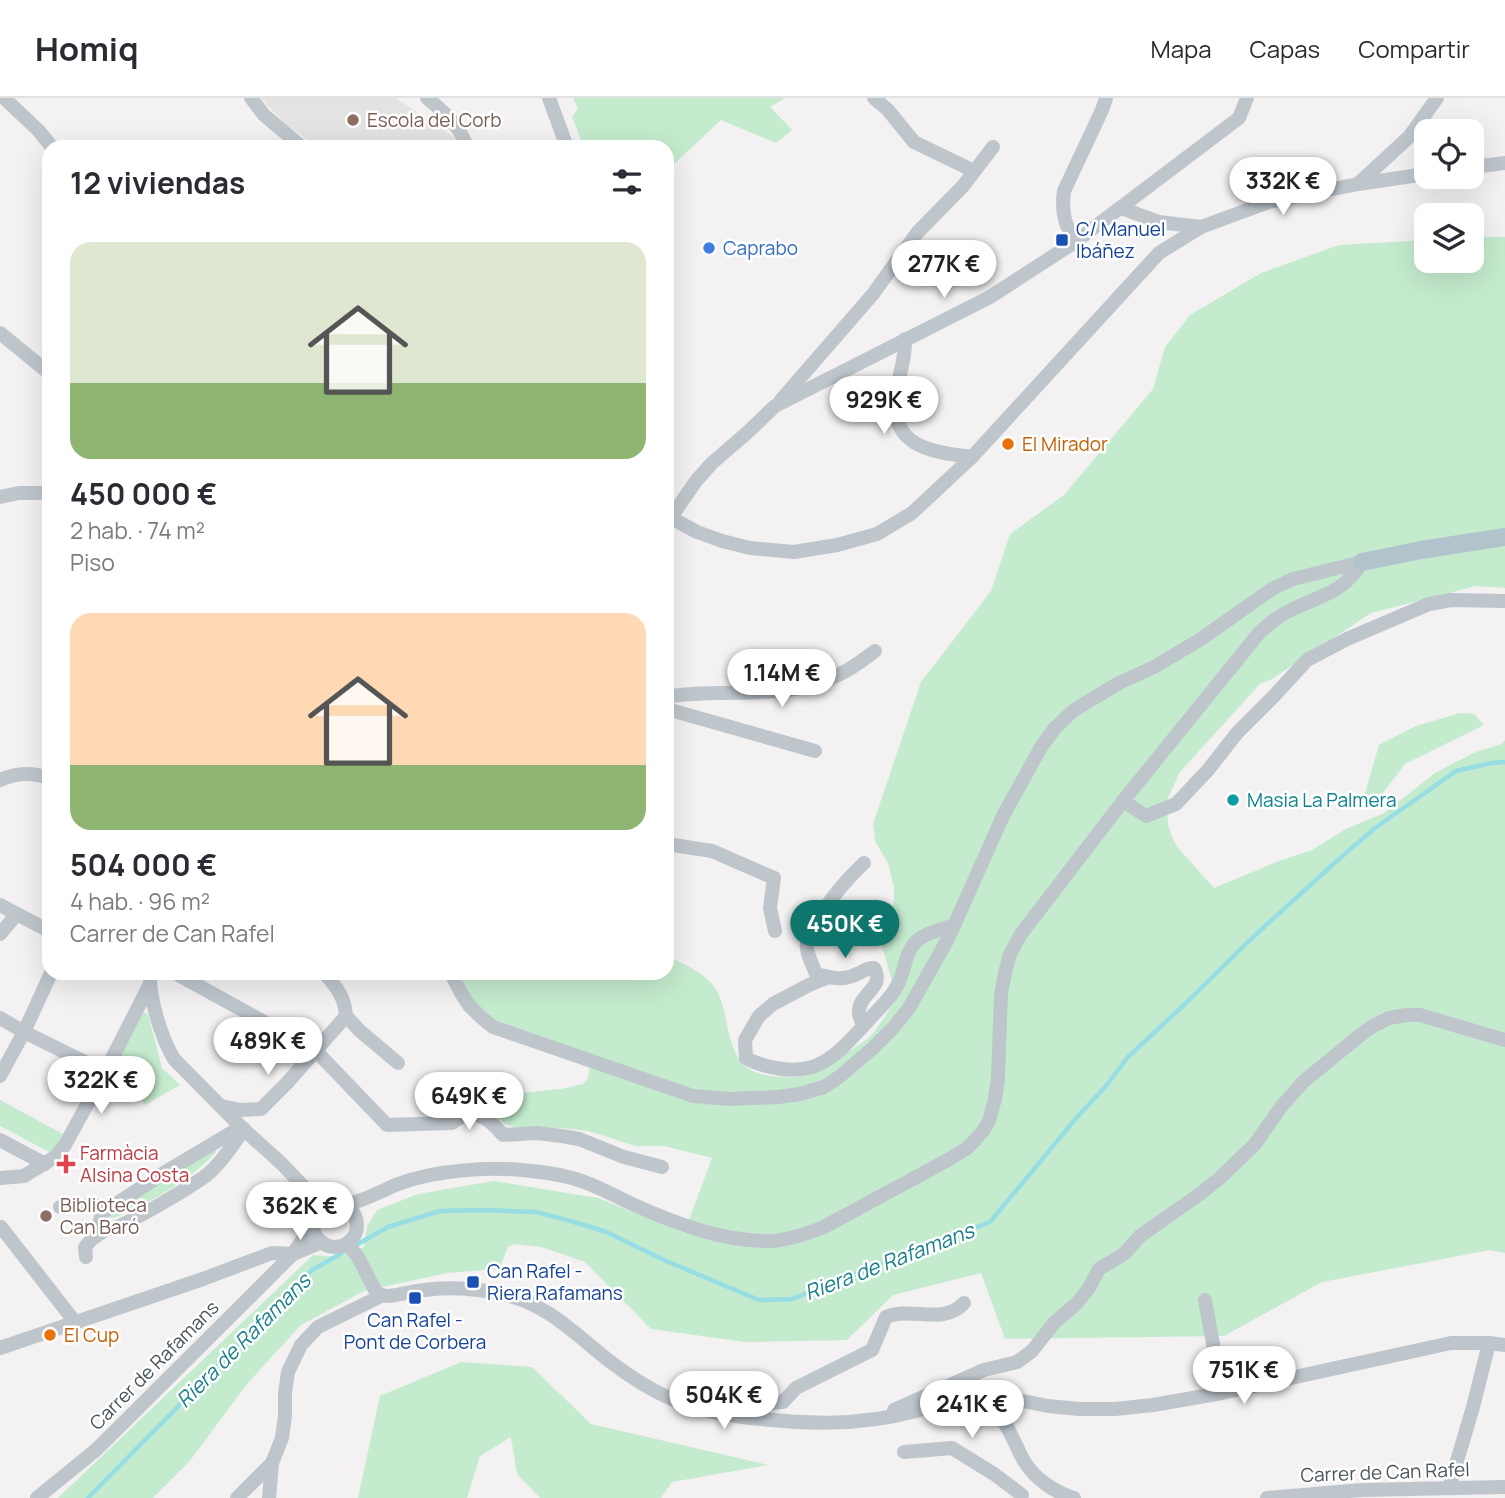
<!DOCTYPE html>
<html lang="es">
<meta charset="utf-8">
<style>
:root{--surface:#fff;--page:#f2f2f3;--text:#2b2b33;--muted:#7c7c81;--line:#e1e1e2;--accent:#0f766e}
body{margin:0;font-family:Manrope,sans-serif;background:var(--page);color:var(--text);height:100vh;display:flex;flex-direction:column;font-size:26px;white-space:nowrap}
*{box-sizing:border-box;margin:0}
p{font-size:23px;color:var(--muted)}
.icon{flex:none;width:38px;height:38px;fill:none;stroke:currentColor;stroke-width:2;stroke-linecap:round;stroke-linejoin:round}
.map{position:relative;flex:1;overflow:hidden}
.drawer{position:absolute;left:42px;top:42px;width:632px;height:840px;display:flex;flex-direction:column;background:var(--surface);border-radius:21px;box-shadow:0 7px 28px #0002}
.drawer>*{flex:none}
.buttons{position:absolute;left:1414px;top:21px;display:grid;gap:14px}
.buttons a{display:grid;place-items:center;width:70px;height:70px;border-radius:14px;background:var(--surface);box-shadow:0 7px 28px #0002;font-size:35px}
.price{position:absolute;translate:-50% -60px;padding:0 16px;border-radius:24px;background:#fff;color:#222;font-size:23px;line-height:46px;filter:drop-shadow(0 2px 4px #0008)}
.price::after{content:'';position:absolute;left:50%;top:42px;width:21px;height:16px;margin-left:-10px;background:inherit;clip-path:polygon(0 0,100% 0,50% 100%)}
.price.on{background:var(--accent);color:#fff}
ul{padding:0;list-style:none}
li{display:grid;align-content:center;gap:14px;height:371px;padding:0 28px}
li span{display:grid;place-items:center;height:217px;border-radius:21px;color:#555}
li>.icon{margin-inline-start:auto}
span .icon{width:126px;height:126px;fill:#fffc;stroke-width:1}
li b{font-size:30px}
h2{display:flex;justify-content:space-between;align-items:center;height:84px;padding:0 28px;font-size:30px}
header{display:flex;align-items:center;gap:42px;box-sizing:border-box;height:98px;padding:0 35px;background:var(--surface);border-bottom:2px solid var(--line)}
header strong{font-size:33px}
nav{display:flex;gap:38px;margin-inline-start:auto;font-size:24px}
.map>svg:first-child{display:block}
</style>
<header>
<strong>Homiq</strong>
<nav><a>Mapa</a><a>Capas</a><a>Compartir</a></nav>
</header>
<div class="map">
<svg width="1505" height="1400" viewBox="0 0 1505 1400">
<rect width="100%" height="100%" fill="#f3f1f1"/>
<polygon fill="#e4e2e2" points="261,0 396,0 455,40 458,49 317,49 284,25"/>
<g fill="#c4ebce">
<polygon points="573,0 785,0 770,9 792,32 776,45 721,22 673,67 667,75 667,49 584,49 572,19 578,10"/>
<path d="M1472,139h33v351l-29,-2 -105,27 -99,66 -12,5 -80,88 -13,28 1,25 4,12 6,11 36,40 65,-27 33,-11 34,-21 38,-16 51,-40 38,-20 29,-9 3,-4v513l-15,-3 -168,32 -98,54 -219,3 -24,-66 -88,22 -46,45 -102,2 -94,-13 -66,-67 -44,-15 -27,-3 -6,3 -7,17 -4,5 -50,4 -83,18 -63,34 -54,59 -58,78 -36,36h-95l255,-243 26,2 25,-10 3,-21 10,-16 41,-16 76,-13 104,17 86,35 28,-75 -48,-12h-28l-48,-15 -26,-3 -48,-1 -9,-3 -7,-6 -2,-8 2,-7 6,-6 16,-4 41,-4 22,-5 5,-6 2,-13 -95,-31 -32,-24 -17,-37h221v-17c15,7 34,15 45,28 18,21 11,57 31,80 8,8 19,11 29,12 36,5 47,-4 74,-23 7,-5 16,-10 23,-15 9,-10 17,-24 25,-35l-3,-25 -9,-32 1,-9 11,-34v-15l-6,-25 -13,-22 -2,-17 48,-142 70,-91 19,-57 54,-39 89,-106 12,-42 25,-32 71,-42 78,-28 87,-5v21h46z"/>
<polygon points="1460,615 1474,616 1484,627 1405,666 1382,696 1369,705 1364,699 1379,647 1416,628"/>
<polygon points="142,914 148,916 162,970 180,987 145,1007 116,963"/>
<polygon points="0,1002 63,1036 53,1056 0,1028"/>
<path d="M216,1051v3c-28,30 -65,50 -102,66h-3l-3,-3 4,-4z"/>
<polygon points="461,1264 532,1269 591,1326 768,1367 672,1384 661,1400 540,1400 517,1376 511,1339 480,1358 467,1400 358,1400 380,1298"/>
</g>
<g fill="none" stroke-linecap="round" stroke-linejoin="round">
<polyline stroke="#96dde4" stroke-width="4.5" points="88,1400 312,1172 388,1129 440,1113 485,1112 536,1114 567,1122 604,1133 664,1162 759,1202 792,1201 990,1124 1078,1018 1106,988 1128,959 1185,906 1251,841 1339,761 1375,730 1456,673 1491,665 1505,664"/>
<g stroke="#bec6cc" stroke-width="14">
<polyline points="4,0 38,32 52,49"/>
<polyline points="251,0 264,17 302,49"/>
<path d="M427,0c17,14 33,28 40,49"/>
<polyline points="549,0 567,49"/>
<polyline points="874,0 888,12 914,44 974,73"/>
<polyline points="1472,69 1505,65"/>
<polyline points="1358,86 1409,39 1437,0"/>
<polyline points="1121,110 1159,124 1201,129"/>
<path d="M1075,144c-10,-17 -14,-30 -11,-51l38,-81 4,-12"/>
<polyline points="0,235 49,275"/>
<path d="M905,241c1,19 -6,36 -9,54 -8,53 34,59 76,64"/>
<polyline points="781,302 873,196 917,135 963,88 993,49"/>
<polyline points="0,399 19,395 49,395"/>
<polyline points="671,420 697,434 722,443 750,450 794,454 837,447 877,436 912,415 972,359 1159,155 1201,129 1269,104 1358,86 1426,76"/>
<polyline points="667,425 696,383 712,365 748,334 775,308 990,199 1075,144 1239,20 1247,0"/>
<path d="M667,598c16,-1 32,-3 49,-3 43,-1 82,2 122,-18 14,-6 25,-15 37,-24"/>
<polyline points="667,611 815,653"/>
<path d="M0,682c16,-7 33,-8 49,-2"/>
<polyline points="1123,703 1146,718 1176,706 1208,672 1237,635 1274,598 1307,562 1347,541 1429,506 1451,502 1505,503"/>
<polyline points="667,746 712,753 774,780 770,810 775,833"/>
<polyline points="0,807 49,833"/>
<polyline points="0,836 17,816"/>
<path d="M150,875c-1,25 11,64 24,86l67,68 40,36 23,24 26,17"/>
<path d="M175,875l140,77 72,75 65,-2c20,-18 37,-5 51,12l34,-2 25,3 17,3 45,18 38,10"/>
<path d="M324,875c12,13 21,24 22,43l14,15 38,32"/>
<path d="M451,875c13,28 18,35 42,54l200,69 37,3 48,-2 22,-3 24,-7 15,-10 34,-29 20,-20 16,-20 39,-69 55,-123 38,-69 14,-19 19,-18 45,-27 35,-16 47,-28 71,-50 21,-10 69,-17"/>
<path d="M829,879l-20,8 -36,19 -14,12 -14,24 1,18c10,6 19,8 30,10 44,9 63,-16 90,-45 10,-12 24,-23 31,-37 9,-16 7,-35 22,-47 9,-7 25,-10 35,-14"/>
<polyline points="0,920 24,934 105,974"/>
<path d="M863,928c-1,-4 -3,-8 -4,-12 -2,-21 27,-25 15,-46 -8,0 -10,3 -17,6 -14,7 -26,4 -41,0 -3,-9 -11,-22 -9,-32 1,-3 3,-6 5,-10 12,-27 31,-49 52,-69"/>
<polyline points="0,978 24,934 51,875"/>
<polyline points="221,1008 241,1012 261,1011 287,985 346,918"/>
<path d="M241,1029l-74,44 -65,42 -2,8c3,4 4,7 8,8 9,3 91,-47 101,-56 14,-12 24,-29 35,-44"/>
<polyline points="0,1042 45,1066"/>
<polyline points="0,1080 24,1078 55,1059 65,1047 105,974 149,888"/>
<circle cx="335" cy="1127" r="22"/>
<path d="M344,1107c21,-4 35,-13 54,-21 37,-14 94,-18 133,-13 12,1 25,3 37,6 22,5 43,17 64,27 42,19 91,38 139,37 18,-1 35,-7 51,-13l124,-67 20,-12 10,-10 7,-8 6,-10 6,-22 3,-21 3,-84 4,-21 5,-19 11,-20 102,-133 136,-168c10,-9 19,-17 32,-23 30,-15 53,-17 71,-48"/>
<polyline points="60,1109 95,1107 102,1115"/>
<polyline points="1,1129 75,1224"/>
<path d="M347,1145l11,14 18,35c10,7 19,3 30,1 33,-7 68,-6 100,2 41,9 70,40 102,65 44,34 79,50 134,57 61,7 114,10 174,-6 18,-5 49,-17 67,-10 20,7 31,43 41,60 11,18 30,31 50,37"/>
<polyline points="86,1159 85,1149 92,1141 107,1131"/>
<polyline points="1205,1202 1222,1295"/>
<polyline points="0,1250 203,1181 272,1155 293,1156 322,1144"/>
<polyline points="983,1303 1023,1303 1048,1308 1079,1311 1115,1311 1153,1307 1222,1295 1451,1245 1489,1245 1505,1247"/>
<polyline points="894,1312 984,1272 1017,1264 1032,1253 1054,1225 1077,1205 1089,1190 1099,1171 1124,1156 1140,1138 1197,1098 1220,1080 1255,1046 1281,1009 1303,984 1359,938 1373,928 1389,920 1406,917 1420,917 1505,942"/>
<path d="M741,1318l18,-12 24,-2 13,-14 76,-38 14,-33c25,-11 57,9 78,-14"/>
<polyline points="904,1354 952,1350 994,1376 1022,1397"/>
<polyline points="1449,1390 1473,1309 1489,1245"/>
<polyline points="37,1400 97,1351 293,1156 313,1126"/>
<polyline points="237,1400 272,1365"/>
<polyline points="269,1400 272,1365 282,1340 285,1318 285,1295 288,1274 301,1247 318,1229 381,1198"/>
<polyline points="1267,1400 1362,1392 1505,1389"/>
</g>
<polyline stroke="#b3c3cc" stroke-width="18" points="1362,464 1421,452 1505,439"/>
</g>
<g fill="#8d6e63" stroke="#fff" stroke-width="2.5">
<circle cx="353" cy="22" r="7"/>
<circle cx="46" cy="1118" r="7"/>
</g>
<g fill="#1a4fb4" stroke="#fff" stroke-width="2.5">
<rect x="1055" y="135" width="14" height="14" rx="3.5"/>
<rect x="466" y="1177" width="14" height="14" rx="3.5"/>
<rect x="408" y="1193" width="14" height="14" rx="3.5"/>
</g>
<circle fill="#3f7fe0" stroke="#fff" stroke-width="2.5" cx="709" cy="150" r="7"/>
<g fill="#e8710a" stroke="#fff" stroke-width="2.5">
<circle cx="1008" cy="346" r="7"/>
<circle cx="50" cy="1237" r="7"/>
</g>
<circle fill="#0f9aa8" stroke="#fff" stroke-width="2.5" cx="1233" cy="702" r="7"/>
<path fill="#e0444e" stroke="#fff" stroke-width="2.5" d="M62.5 1055.5h7v7h7v7h-7v7h-7v-7h-7v-7h7z"/>
<g text-anchor="middle" dominant-baseline="central" stroke-width="5" stroke-linejoin="round" paint-order="stroke">
<g font-size="19" fill="#785e54" stroke="#fff" text-anchor="start">
<text x="367" y="22">Escola del Corb</text>
<text x="60" y="1107">Biblioteca<tspan x="60" dy="22">Can Baró</tspan></text>
</g>
<g font-size="19" fill="#164399" stroke="#fff" text-anchor="start">
<text x="1076" y="131">C/ Manuel<tspan x="1076" dy="22">Ibáñez</tspan></text>
<text x="487" y="1173">Can Rafel -<tspan x="487" dy="22">Riera Rafamans</tspan></text>
<text x="415" y="1222" text-anchor="middle">Can Rafel -<tspan x="415" dy="22">Pont de Corbera</tspan></text>
</g>
<g font-size="19" fill="#366cbe" stroke="#fff" text-anchor="start">
<text x="723" y="150">Caprabo</text>
</g>
<g font-size="19" fill="#c56008" stroke="#fff" text-anchor="start">
<text x="1022" y="346">El Mirador</text>
<text x="64" y="1237">El Cup</text>
</g>
<g font-size="19" fill="#0d838f" stroke="#fff" text-anchor="start">
<text x="1247" y="702">Masia La Palmera</text>
</g>
<g font-size="19" fill="#be3a42" stroke="#fff" text-anchor="start">
<text x="80" y="1055">Farmàcia<tspan x="80" dy="22">Alsina Costa</tspan></text>
</g>
<g font-size="19" fill="#4a565c" stroke="#fff">
<text transform="translate(154 1267) rotate(-45)">Carrer de Rafamans</text>
<text transform="translate(1385 1374) rotate(-2)">Carrer de Can Rafel</text>
</g>
<g font-size="21" font-style="italic" fill="#1a8089" stroke="#fff">
<text transform="translate(889 1163) rotate(-21)">Riera de Rafamans</text>
<text transform="translate(243 1242) rotate(-45)">Riera de Rafamans</text>
</g>
</g>
</svg>
<div class="buttons">
<a><svg class="icon" aria-label="locate" viewBox="0 0 24 24"><circle cx="12" cy="12" r="6"/><path d="M12 2v4M12 18v4M2 12h4M18 12h4"/></svg></a>
<a><svg class="icon" aria-label="layers" viewBox="0 0 24 24"><path d="M12 4l9 5-9 5-9-5zM3 14l9 5 9-5"/></svg></a>
</div>
<b class="price" style="left:1283px;top:119px">332K €</b>
<b class="price" style="left:944px;top:202px">277K €</b>
<b class="price" style="left:884px;top:338px">929K €</b>
<b class="price" style="left:782px;top:611px">1.14M €</b>
<b class="price on" style="left:845px;top:862px">450K €</b>
<b class="price" style="left:268px;top:979px">489K €</b>
<b class="price" style="left:101px;top:1018px">322K €</b>
<b class="price" style="left:469px;top:1034px">649K €</b>
<b class="price" style="left:300px;top:1144px">362K €</b>
<b class="price" style="left:1244px;top:1308px">751K €</b>
<b class="price" style="left:724px;top:1333px">504K €</b>
<b class="price" style="left:972px;top:1342px">241K €</b>
<section class="drawer">
<h2>12 viviendas<svg class="icon" aria-label="filters" viewBox="0 0 24 24"><path d="M4 7h16M4 17h16"/><circle cx="9" cy="7" r="2"/><circle cx="15" cy="17" r="2"/></svg></h2>
<ul>
<li><span style="background:linear-gradient(#dfe7d0 65%,#8fb573 0)"><svg class="icon" aria-label="home" viewBox="0 0 24 24"><path d="M3 11l9-7 9 7M6 9v11h12V9"/></svg></span><div><b>450 000 €</b><p>2 hab. · 74 m²</p><p>Piso</p></div></li>
<li><span style="background:linear-gradient(#ffd9b3 70%,#8fb573 0)"><svg class="icon" aria-label="home" viewBox="0 0 24 24"><path d="M3 11l9-7 9 7M6 9v11h12V9"/></svg></span><div><b>504 000 €</b><p>4 hab. · 96 m²</p><p>Carrer de Can Rafel</p></div></li>
</ul>
</section>
</div>
